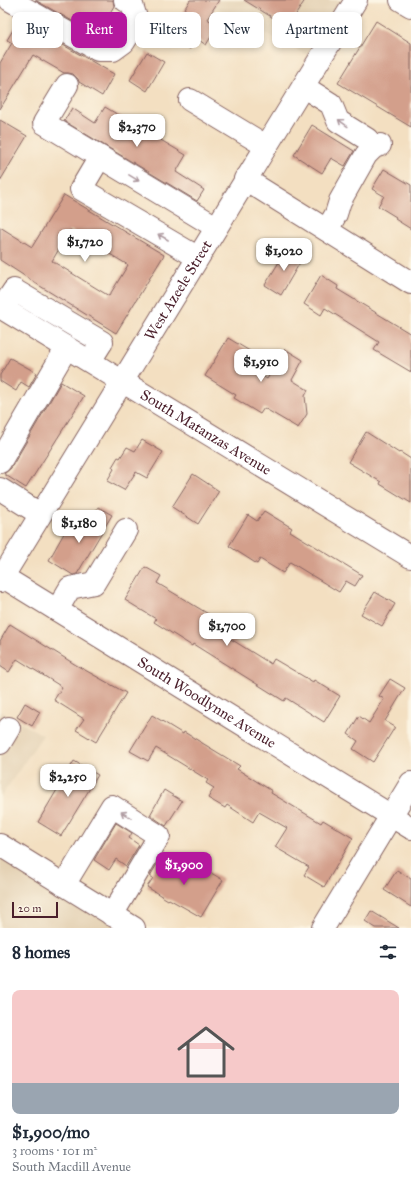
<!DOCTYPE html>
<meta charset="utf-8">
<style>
:root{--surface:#fff;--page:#f2f2f3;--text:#1f2937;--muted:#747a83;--line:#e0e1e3;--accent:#b5179e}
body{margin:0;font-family:"IM FELL Great Primer",serif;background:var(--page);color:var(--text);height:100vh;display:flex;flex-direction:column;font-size:15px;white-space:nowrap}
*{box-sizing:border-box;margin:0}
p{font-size:13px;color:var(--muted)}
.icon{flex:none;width:22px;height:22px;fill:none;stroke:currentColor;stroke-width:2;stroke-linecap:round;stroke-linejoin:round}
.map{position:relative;height:928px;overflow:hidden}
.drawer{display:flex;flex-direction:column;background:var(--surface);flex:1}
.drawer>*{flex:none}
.top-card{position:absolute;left:12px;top:12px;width:387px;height:36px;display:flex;gap:8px}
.scale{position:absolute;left:12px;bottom:10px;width:46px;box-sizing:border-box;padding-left:4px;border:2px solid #4a1f2b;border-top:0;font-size:11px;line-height:14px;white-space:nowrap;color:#4a1f2b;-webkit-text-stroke:3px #fcf5e5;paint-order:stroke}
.price{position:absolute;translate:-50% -34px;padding:0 9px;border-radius:8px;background:#fff;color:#222;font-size:13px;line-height:26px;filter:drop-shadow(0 1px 2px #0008)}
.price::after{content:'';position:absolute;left:50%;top:24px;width:12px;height:9px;margin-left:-6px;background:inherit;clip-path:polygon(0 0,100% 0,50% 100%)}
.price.selected{background:var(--accent);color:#fff}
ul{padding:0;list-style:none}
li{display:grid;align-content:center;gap:8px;height:212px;padding:0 12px}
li+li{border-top:1px solid var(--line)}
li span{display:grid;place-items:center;height:124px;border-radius:8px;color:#555}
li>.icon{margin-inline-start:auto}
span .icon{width:72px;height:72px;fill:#fffc;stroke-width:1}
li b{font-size:17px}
h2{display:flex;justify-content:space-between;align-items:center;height:48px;padding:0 12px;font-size:17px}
.chip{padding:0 14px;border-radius:8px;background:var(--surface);box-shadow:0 2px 6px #0003;font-size:14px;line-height:36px}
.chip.selected{background:var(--accent);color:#fff}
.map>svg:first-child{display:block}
</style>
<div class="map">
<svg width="411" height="928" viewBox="0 0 411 928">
<rect width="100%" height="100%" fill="#fcf5e5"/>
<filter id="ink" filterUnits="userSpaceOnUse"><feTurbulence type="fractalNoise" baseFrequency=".025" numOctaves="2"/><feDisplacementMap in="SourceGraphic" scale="8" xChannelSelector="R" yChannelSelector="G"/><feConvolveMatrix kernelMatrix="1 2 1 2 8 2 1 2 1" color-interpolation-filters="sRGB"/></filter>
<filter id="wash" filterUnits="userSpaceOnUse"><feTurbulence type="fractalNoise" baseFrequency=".012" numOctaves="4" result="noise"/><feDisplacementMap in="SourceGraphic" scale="16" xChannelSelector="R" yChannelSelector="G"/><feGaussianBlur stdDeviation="0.9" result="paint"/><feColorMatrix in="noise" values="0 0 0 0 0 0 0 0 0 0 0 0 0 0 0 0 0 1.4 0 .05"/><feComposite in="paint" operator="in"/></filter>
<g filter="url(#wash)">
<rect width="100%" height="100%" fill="#f3dfc1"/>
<g fill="#e4d1b4">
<polygon points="201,0 345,0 311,57"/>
<polygon points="0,711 43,735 0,798"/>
<polygon points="0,854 119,928 0,928"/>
</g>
<g id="blocks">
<g fill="#d39f8b" fill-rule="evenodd">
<polygon points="35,0 113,0 114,6 97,35"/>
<polygon points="190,0 219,0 207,19 218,25 206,45 196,38 190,49 168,36"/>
<polygon points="244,0 305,0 288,27"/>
<polygon points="19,20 114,74 102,96 79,82 78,79 73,74 68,73 64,73 33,55 0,109 0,63 12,43 7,40"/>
<polygon points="376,21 411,43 411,127 338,83"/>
<polygon points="147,52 164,62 147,91 130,80"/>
<polygon points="105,107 186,155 176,172 204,190 197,201 64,121 72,108 95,123"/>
<polygon points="0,120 27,136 0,181"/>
<polygon points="312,125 354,151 345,166 331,158 322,173 294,155"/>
<polygon points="384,169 411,185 411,229 395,219 396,217 378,206 384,196 372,189"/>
<path d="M64,195l100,60 -48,78 -76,-47 -40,-26v-33l32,20zM70,230l58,35 -19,31 -57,-35z"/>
<polygon points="287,249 302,259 281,295 265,285"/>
<polygon points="321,275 338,286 337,289 411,334 411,372 374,350 379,342 325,308 321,315 304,304"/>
<polygon points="228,338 253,353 246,366 267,379 285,349 303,360 292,380 308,390 305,396 307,414 298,428 264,408 260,414 234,398 236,395 205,376"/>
<polygon points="10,358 37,373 29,387 21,382 16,391 0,381 0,375"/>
<polygon points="61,382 84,396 26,488 4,474 11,468"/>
<polygon points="366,432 399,453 400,452 411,459 411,503 380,484 381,482 348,462"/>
<polygon points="142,440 163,452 147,478 136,472 124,490 107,481 114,469 112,467 118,457 120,458 127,447 135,451"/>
<polygon points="193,474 219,491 198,524 172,507"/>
<polygon points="98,507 112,515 77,574 73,575 49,560 67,528 81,536"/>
<polygon points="264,511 292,528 290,531 362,575 355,586 346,581 339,592 290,562 283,573 260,559 257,564 229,546 248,515 257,521"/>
<polygon points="145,567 161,576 157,583 210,615 205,623 271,664 274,659 313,682 314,680 340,696 324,722 286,698 284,701 193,644 192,646 154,622 156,619 125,600"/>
<polygon points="375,592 395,604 382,626 361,614"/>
<polygon points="10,624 76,665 126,693 96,742 76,730 84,719 54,700 62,687 17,659 9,672 0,666 0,641"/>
<polygon points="390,679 405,688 385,721 395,727 373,762 353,749 358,741 348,734 359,716 369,723 384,699 379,696"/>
<polygon points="25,703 40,712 32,726 17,717"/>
<polygon points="152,715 183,734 184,732 240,766 237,769 272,791 271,793 321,823 323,820 353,838 324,887 304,875 309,867 275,847 287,828 259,812 253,822 227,805 225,808 208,798 214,788 206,783 208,780 156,748 148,761 130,751"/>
<polygon points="74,761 98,775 61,836 38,822"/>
<polygon points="164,790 182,801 166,826 150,815"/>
<polygon points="116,823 132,833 129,838 139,845 126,866 116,859 109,870 94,860"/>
<polygon points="162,856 195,877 201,867 223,880 201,917 169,899 168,900 147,887 153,878 150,876"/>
<polygon points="397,870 411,879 411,907 384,890"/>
<polygon points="371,911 399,928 376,928 365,921"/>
</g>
</g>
</g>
<g filter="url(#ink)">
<use href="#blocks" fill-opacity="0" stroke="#856260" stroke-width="1"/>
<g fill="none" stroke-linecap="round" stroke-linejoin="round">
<g stroke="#856260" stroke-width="24">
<g id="minor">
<polyline points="10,0 98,50 113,50 124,42 137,21 132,5 125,0"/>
<polyline points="401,0 411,6"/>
<polyline points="67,85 44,123 216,227"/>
<polyline points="304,87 331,104 338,121 367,139 374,147"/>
<polyline points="190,100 266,146"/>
<polyline points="100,157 81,189 197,257"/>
<polyline points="245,179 411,283"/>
<polyline points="327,230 336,214 340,201 366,155 374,147 380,145"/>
<path id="s1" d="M0,307l411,250"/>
<polyline points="2,308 14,290 102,342 90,361"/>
<polyline points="0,462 67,347"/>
<polyline points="0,489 40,514"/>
<path id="s2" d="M0,575l411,253"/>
<polyline points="57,610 70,588 94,583 126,530"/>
<polyline points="0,743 9,728"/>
<polyline points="0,845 134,928"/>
<polyline points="64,885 112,806 159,836 112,915"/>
<polyline points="323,928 411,783"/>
</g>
</g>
<g stroke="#856260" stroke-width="24">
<g id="major">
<path id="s3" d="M0,581l356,-581"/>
</g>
</g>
<use href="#minor" stroke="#fff" stroke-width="22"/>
<use href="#major" stroke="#fff" stroke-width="22"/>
</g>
<defs><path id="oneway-shaft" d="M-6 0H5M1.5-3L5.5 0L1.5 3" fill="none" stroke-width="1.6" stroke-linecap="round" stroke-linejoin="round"/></defs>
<g stroke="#ae9aa0">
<use href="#oneway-shaft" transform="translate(343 123) rotate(-144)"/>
<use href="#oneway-shaft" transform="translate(134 178) rotate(31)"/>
<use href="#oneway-shaft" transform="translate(163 237) rotate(-150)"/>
<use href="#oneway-shaft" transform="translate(126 815) rotate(-148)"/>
</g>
</g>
<g text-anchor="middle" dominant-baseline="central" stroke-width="4" stroke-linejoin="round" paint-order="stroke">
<g font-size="15" fill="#4a1f2b" stroke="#fcf5e5">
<text stroke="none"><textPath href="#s3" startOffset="341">West Azeele Street</textPath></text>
<text stroke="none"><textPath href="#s1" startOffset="241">South Matanzas Avenue</textPath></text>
<text stroke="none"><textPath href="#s2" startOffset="243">South Woodlynne Avenue</textPath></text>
</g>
</g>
</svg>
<div class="scale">20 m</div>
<b class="price" style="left:137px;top:148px">$2,370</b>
<b class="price" style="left:85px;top:263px">$1,720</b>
<b class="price" style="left:284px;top:272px">$1,020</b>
<b class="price" style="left:261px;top:383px">$1,910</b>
<b class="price" style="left:79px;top:544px">$1,180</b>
<b class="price" style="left:227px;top:647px">$1,700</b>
<b class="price" style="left:68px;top:798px">$2,250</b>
<b class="price selected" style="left:184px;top:886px">$1,900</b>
<div class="top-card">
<a class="chip">Buy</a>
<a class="chip selected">Rent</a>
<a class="chip">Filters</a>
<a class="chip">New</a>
<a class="chip">Apartment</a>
</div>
</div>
<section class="drawer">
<h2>8 homes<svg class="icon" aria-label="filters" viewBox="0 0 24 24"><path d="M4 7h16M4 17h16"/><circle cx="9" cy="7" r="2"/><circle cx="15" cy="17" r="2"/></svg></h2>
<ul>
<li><span style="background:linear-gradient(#f6c9c9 75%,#9aa5b1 0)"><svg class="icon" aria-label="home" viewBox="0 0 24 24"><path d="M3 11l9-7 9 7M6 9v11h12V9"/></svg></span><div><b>$1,900/mo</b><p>3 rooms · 101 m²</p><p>South Macdill Avenue</p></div></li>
</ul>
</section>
